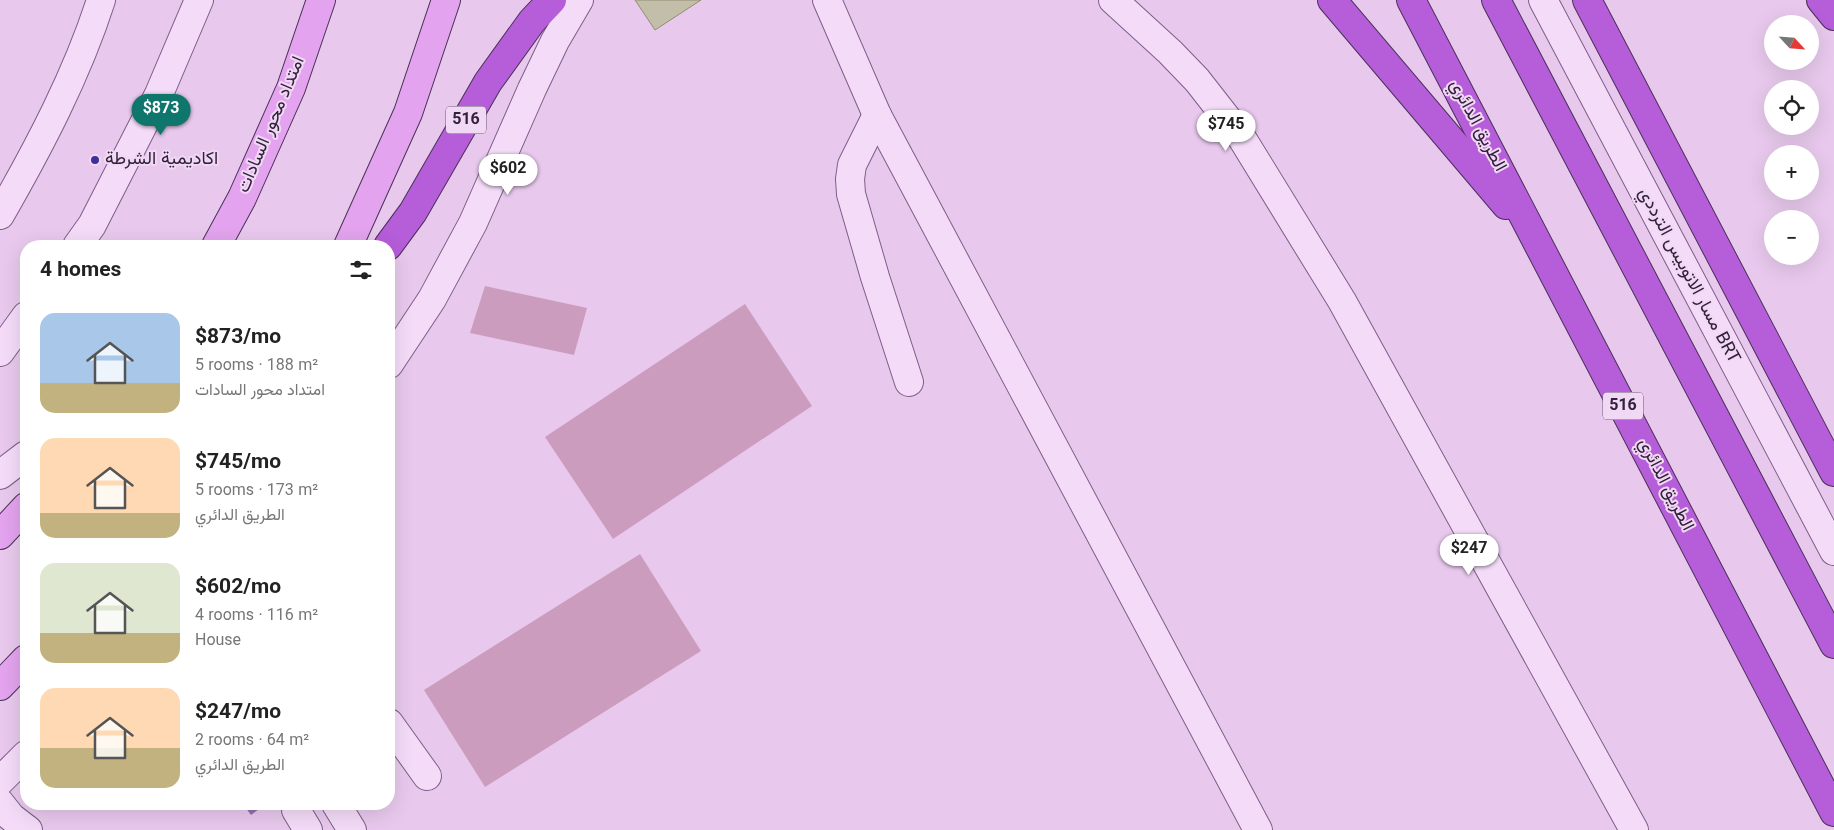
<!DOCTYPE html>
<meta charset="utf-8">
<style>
:root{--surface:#fff;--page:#f2f2f2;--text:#222;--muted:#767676;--accent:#0f766e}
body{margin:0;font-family:Georgia,Vazirmatn,serif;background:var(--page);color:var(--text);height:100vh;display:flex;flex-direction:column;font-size:19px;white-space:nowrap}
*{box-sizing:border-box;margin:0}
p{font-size:16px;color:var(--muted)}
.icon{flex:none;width:28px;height:28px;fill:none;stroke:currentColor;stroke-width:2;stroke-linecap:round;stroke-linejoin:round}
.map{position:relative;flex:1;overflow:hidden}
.side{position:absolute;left:20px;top:240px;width:375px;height:570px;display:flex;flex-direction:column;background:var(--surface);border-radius:20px;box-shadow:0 5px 20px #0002}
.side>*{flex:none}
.needle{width:32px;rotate:116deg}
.fabs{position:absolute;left:1764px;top:15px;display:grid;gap:10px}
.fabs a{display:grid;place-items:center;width:55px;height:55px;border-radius:50%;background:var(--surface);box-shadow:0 5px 20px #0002;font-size:25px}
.price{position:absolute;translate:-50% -42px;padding:0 11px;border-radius:18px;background:#fff;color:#222;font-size:16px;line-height:32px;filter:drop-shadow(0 1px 2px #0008)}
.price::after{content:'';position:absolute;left:50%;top:30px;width:15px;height:11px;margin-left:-8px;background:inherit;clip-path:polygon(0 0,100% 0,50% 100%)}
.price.selected{background:var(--accent);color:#fff}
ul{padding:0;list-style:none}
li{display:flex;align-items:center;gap:15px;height:125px;padding:0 20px}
li span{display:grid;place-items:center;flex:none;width:140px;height:100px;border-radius:15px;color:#555}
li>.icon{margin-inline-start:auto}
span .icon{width:60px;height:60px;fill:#fffc;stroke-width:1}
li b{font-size:21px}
h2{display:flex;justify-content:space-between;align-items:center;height:60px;padding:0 20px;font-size:21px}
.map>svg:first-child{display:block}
</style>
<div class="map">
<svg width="1834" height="830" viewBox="0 0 1834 830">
<rect width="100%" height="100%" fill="#e8c9ed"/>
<g fill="#cc9cbf">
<polygon points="485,286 587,308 574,355 470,333"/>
<polygon points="745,304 812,406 613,539 545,437"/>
<polygon points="640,554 701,651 485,787 424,690"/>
</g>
<polygon fill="#c2bea9" stroke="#908d70" points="635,0 701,0 655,30"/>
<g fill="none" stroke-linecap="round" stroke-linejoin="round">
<g stroke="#7c5e89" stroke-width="30">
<g id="minor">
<polyline points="827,0 877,115 1258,830"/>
<polyline points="1113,0 1170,52 1197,80 1240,135 1342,301 1634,830"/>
<polyline points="1543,0 1834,551"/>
<polyline points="877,115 852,165 850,179 851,194 875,277 909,382"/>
<path d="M0,215c39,-68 77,-140 101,-215"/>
<polyline points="77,246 92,225 159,94 199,0"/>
<polyline points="0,352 26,316"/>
<polyline points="389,364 432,299 473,223 532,89 555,41 579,0"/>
<polyline points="0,475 26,455"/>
<polyline points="389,723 427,776"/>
<polyline points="0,781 26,755"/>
<polyline points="0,803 11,817 28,830"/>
<polyline points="336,804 352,830"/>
<polyline points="296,810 308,830"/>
</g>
</g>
<g stroke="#493158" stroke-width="30">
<g id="major">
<polyline points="216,246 242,198 291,88 321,0"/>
<polyline points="348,246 408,113 446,0"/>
<polyline points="0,535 26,507"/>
<polyline points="0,686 26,659"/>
</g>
</g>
<g stroke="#493158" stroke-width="30">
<g id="highway">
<polyline points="1332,0 1506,205"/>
<polyline points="1411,0 1834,812"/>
<polyline points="1496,0 1834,644"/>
<polyline points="1587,0 1834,472"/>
<polyline points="1821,0 1834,16"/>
<polyline points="388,246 413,212 488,82 532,21 552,0"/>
</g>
</g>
<use href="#minor" stroke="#f4dcf8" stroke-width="28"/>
<use href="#major" stroke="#e3a3ee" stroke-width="28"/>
<use href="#highway" stroke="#b65dd9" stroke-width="28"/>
</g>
<g fill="#936eae">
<polygon points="243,804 266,804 251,815"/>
<polygon points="273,804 313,804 305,808 296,810 286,810 277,807"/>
</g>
<circle fill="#3f2f97" stroke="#f1d8f5" stroke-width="2" cx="95" cy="160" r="5"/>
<g text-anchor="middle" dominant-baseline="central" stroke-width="4" stroke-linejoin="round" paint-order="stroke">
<g fill="#f1d8f5" stroke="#6b5872" stroke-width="1">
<rect x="446" y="106.5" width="40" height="27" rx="4"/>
<rect x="1603" y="392.5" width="40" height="27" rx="4"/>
</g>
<g font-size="16" font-weight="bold" fill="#31213a">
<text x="466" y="120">516</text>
<text x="1623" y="406">516</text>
</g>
<g font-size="18" fill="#31213a" stroke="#f1d8f5">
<text transform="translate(272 125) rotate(-67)">امتداد محور السادات</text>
<text transform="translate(1477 126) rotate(62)">الطريق الدائري</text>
<text transform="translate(1688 276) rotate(62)">مسار الاتوبيس الترددي BRT</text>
<text transform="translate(1665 485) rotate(63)">الطريق الدائري</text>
</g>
<g font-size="18" fill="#31213a" stroke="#f1d8f5" text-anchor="start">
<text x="105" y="160">اكاديمية الشرطة</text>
</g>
</g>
</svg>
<div class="fabs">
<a><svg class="needle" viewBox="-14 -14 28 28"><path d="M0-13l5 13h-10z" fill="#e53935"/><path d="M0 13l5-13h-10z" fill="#767676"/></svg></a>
<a><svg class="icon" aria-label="locate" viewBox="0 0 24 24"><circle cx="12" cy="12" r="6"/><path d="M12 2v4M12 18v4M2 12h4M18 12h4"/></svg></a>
<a>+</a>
<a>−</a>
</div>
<b class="price selected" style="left:161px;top:136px">$873</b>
<b class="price" style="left:1226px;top:152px">$745</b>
<b class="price" style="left:508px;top:196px">$602</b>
<b class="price" style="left:1469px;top:576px">$247</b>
<section class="side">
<h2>4 homes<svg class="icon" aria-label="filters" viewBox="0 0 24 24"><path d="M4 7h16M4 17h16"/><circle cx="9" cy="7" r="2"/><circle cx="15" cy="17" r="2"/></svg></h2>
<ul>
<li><span style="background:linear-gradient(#a9c7e8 70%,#c2b280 0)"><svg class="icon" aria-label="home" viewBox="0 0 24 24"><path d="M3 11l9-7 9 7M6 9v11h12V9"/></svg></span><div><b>$873/mo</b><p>5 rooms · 188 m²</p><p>امتداد محور السادات</p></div></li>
<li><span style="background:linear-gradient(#ffd9b3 75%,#c2b280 0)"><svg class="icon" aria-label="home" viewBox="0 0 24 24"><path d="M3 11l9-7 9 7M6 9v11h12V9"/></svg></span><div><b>$745/mo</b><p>5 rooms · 173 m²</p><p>الطريق الدائري</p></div></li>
<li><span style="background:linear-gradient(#dfe7d0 70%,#c2b280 0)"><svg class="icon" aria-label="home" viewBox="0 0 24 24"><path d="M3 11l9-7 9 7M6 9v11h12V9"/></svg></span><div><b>$602/mo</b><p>4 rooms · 116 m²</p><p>House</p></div></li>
<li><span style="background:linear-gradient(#ffd9b3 60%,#c2b280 0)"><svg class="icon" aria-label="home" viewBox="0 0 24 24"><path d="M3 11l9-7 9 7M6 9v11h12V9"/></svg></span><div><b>$247/mo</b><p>2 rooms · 64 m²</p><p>الطريق الدائري</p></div></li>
</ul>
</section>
</div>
